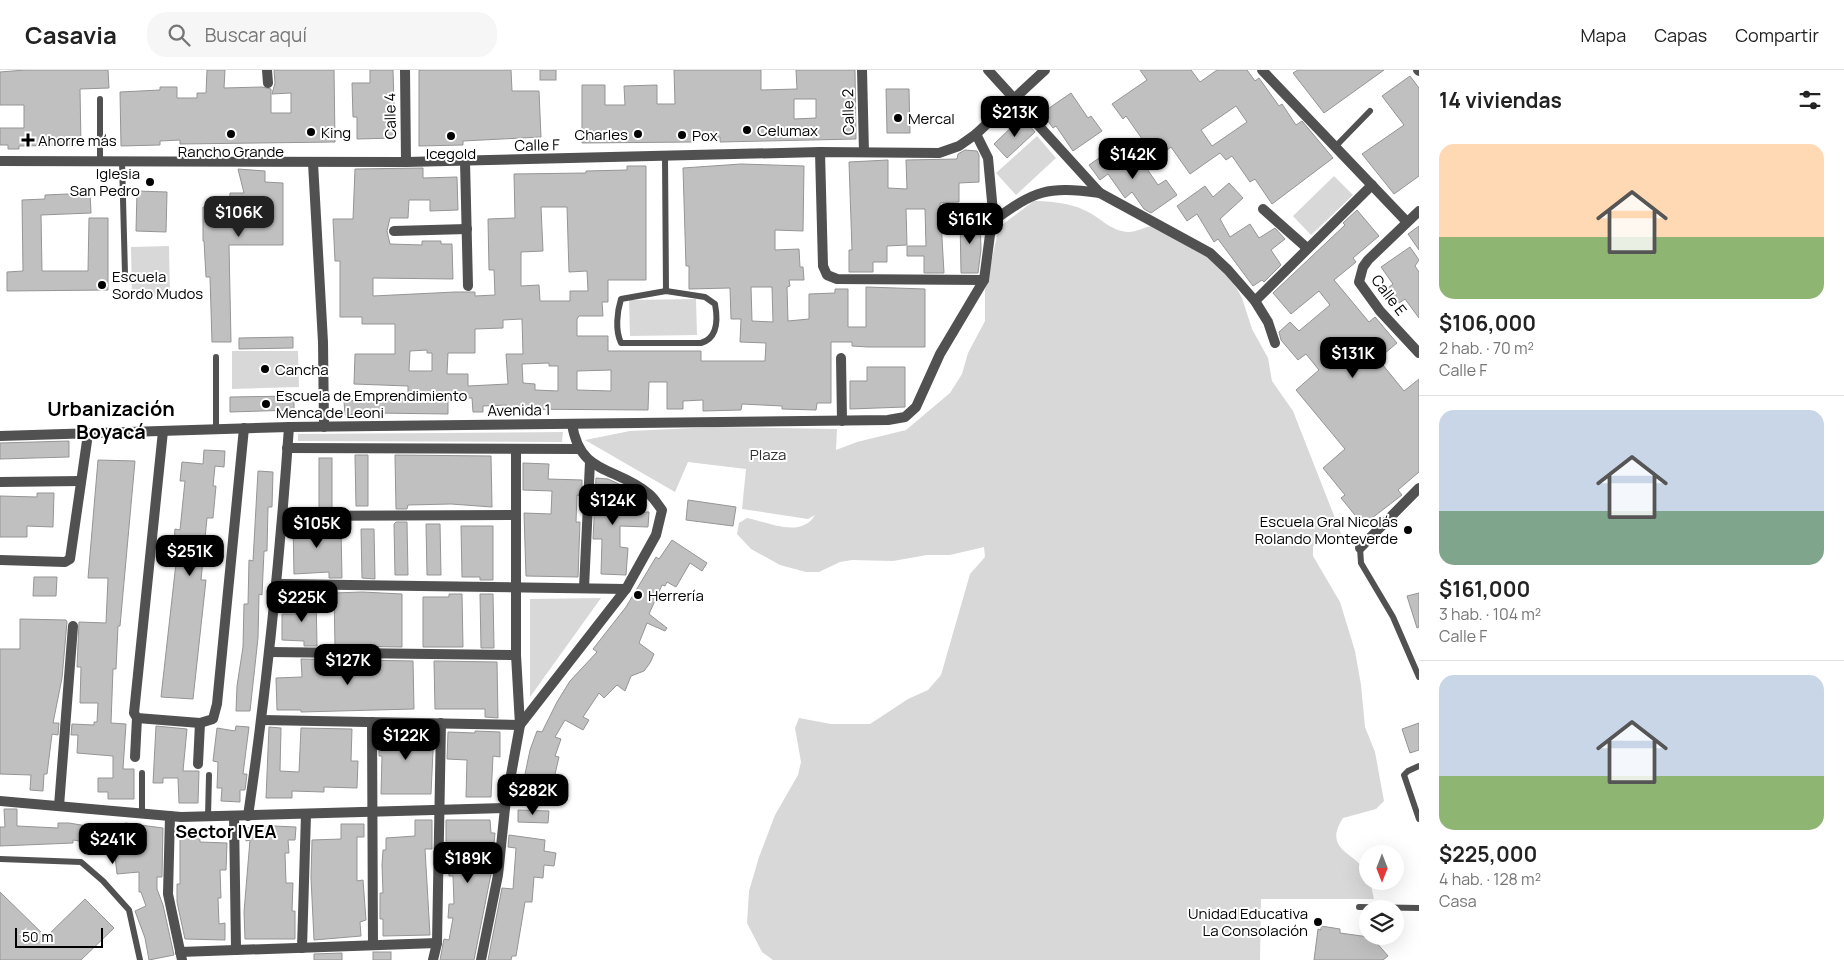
<!DOCTYPE html>
<html lang="es">
<meta charset="utf-8">
<style>
:root{--surface:#fff;--page:#f6f6f6;--text:#222;--muted:#767676;--line:#e0e0e0;--accent:#000}
body{margin:0;font-family:Manrope,sans-serif;background:var(--page);color:var(--text);height:100vh;display:flex;flex-direction:column;font-size:19px;white-space:nowrap}
*{box-sizing:border-box;margin:0}
p{font-size:16px;color:var(--muted)}
.icon{flex:none;width:28px;height:28px;fill:none;stroke:currentColor;stroke-width:2;stroke-linecap:round;stroke-linejoin:round}
.map{position:relative;flex:1;overflow:hidden}
.panel{display:flex;flex-direction:column;background:var(--surface);width:425px}
.panel>*{flex:none}
.needle{width:32px;rotate:180deg}
.controls{position:absolute;left:1359px;top:775px;display:grid;gap:10px}
.controls a{display:grid;place-items:center;width:45px;height:45px;border-radius:50%;background:var(--surface);box-shadow:0 5px 20px #0002;font-size:25px}
.scale{position:absolute;left:15px;bottom:12px;width:88px;box-sizing:border-box;padding-left:5px;border:2px solid #000;border-top:0;font-size:14px;line-height:18px;white-space:nowrap;color:#000;-webkit-text-stroke:4px #fff;paint-order:stroke}
.price{position:absolute;translate:-50% -42px;padding:0 11px;border-radius:10px;background:var(--accent);color:#fff;font-size:16px;line-height:32px;filter:drop-shadow(0 1px 2px #0008)}
.price::after{content:'';position:absolute;left:50%;top:30px;width:15px;height:11px;margin-left:-8px;background:inherit;clip-path:polygon(0 0,100% 0,50% 100%)}
.price.selected{background:#222;color:#fff}
ul{padding:0;list-style:none}
li{display:grid;align-content:center;gap:10px;height:265px;padding:0 20px}
li+li{border-top:1px solid var(--line)}
li span{display:grid;place-items:center;height:155px;border-radius:15px;color:#555}
li>.icon{margin-inline-start:auto}
span .icon{width:90px;height:90px;fill:#fffc;stroke-width:1}
li b{font-size:21px}
h2{display:flex;justify-content:space-between;align-items:center;height:60px;padding:0 20px;font-size:21px}
header{display:flex;align-items:center;gap:30px;box-sizing:border-box;height:70px;padding:0 25px;background:var(--surface);border-bottom:1px solid var(--line)}
header strong{font-size:24px}
nav{display:flex;gap:28px;margin-inline-start:auto;font-size:18px}
.search{width:350px;height:45px;background:var(--page);display:flex;align-items:center;gap:12px;box-sizing:border-box;padding:0 18px;border-radius:20px;color:var(--muted);font-size:19px}
main{display:flex;flex:1;min-height:0}
.map>svg:first-child{display:block}
</style>
<header>
<strong>Casavia</strong>
<div class="search"><svg class="icon" aria-label="search" viewBox="0 0 24 24"><circle cx="10" cy="10" r="6"/><path d="M15 15l6 6"/></svg>Buscar aquí</div>
<nav><a>Mapa</a><a>Capas</a><a>Compartir</a></nav>
</header>
<main>
<div class="map">
<svg width="1419" height="890" viewBox="0 0 1419 890">
<rect width="100%" height="100%" fill="#fff"/>
<g fill="#d8d8d8">
<polygon points="1037,66 1056,88 1016,125 996,103"/>
<polygon points="1334,106 1353,125 1311,165 1293,146"/>
<path d="M1034,131c15,0 36,2 50,9 17,7 25,21 45,22 7,0 16,-5 23,-6l46,22 26,24 13,17 5,9 10,31 16,29 4,23 21,30 49,125 -29,10v10l27,46 15,49 6,34 4,42 10,25 9,49 -8,8 -33,9c-24,37 24,35 25,63h2l4,18h-113l-1,61h-487l-11,-8 -15,-29 2,-32 10,-34 16,-42 23,-40 3,-13 -6,-34 4,-10 32,6h39l38,-25 20,-9 13,-15 29,-101 15,-17 -1,-10 -34,8h-23l-34,6 -41,-1 -12,2 -21,10h-13l-26,-7 -29,-16 -14,-15 2,-11 8,-5c21,4 54,21 68,-3l-7,4 -66,-10 4,-40 -58,-7 -13,30 -90,-52 45,-9 86,-4 121,2 -1,21 21,-8 49,-12 44,-37 12,-19 6,-21 17,-32v-31l14,-63z"/>
<polygon points="169,176 170,226 132,227 131,177"/>
<polygon points="696,229 697,265 630,266 629,230"/>
<polygon points="232,281 298,281 299,317 232,319"/>
<polygon points="563,362 562,372 298,371 298,364"/>
<polygon points="601,528 530,627 530,529"/>
</g>
<g fill="#c0c0c0" stroke="#959595" fill-rule="evenodd">
<polygon points="25,0 108,0 109,18 80,19 81,75 19,76 19,79 8,79 8,75 0,75 0,58 24,58 24,35 0,35 0,2"/>
<polygon points="207,0 225,0 224,18 262,17 271,19 271,43 291,43 291,23 272,24 275,13 274,0 334,0 335,72 180,74 180,70 160,71 160,75 121,76 120,22 160,20 160,17 177,17 177,28 197,28 197,23 206,23"/>
<polygon points="370,0 393,0 395,68 357,69 357,47 353,47 352,13 370,13"/>
<polygon points="419,0 511,0 512,21 539,21 541,67 463,71 463,75 419,76"/>
<rect x="540" y="0" width="16" height="10"/>
<path d="M674,0h87v20l36,-1 -1,-19h59l1,69 -136,3v-5h-27v5l-111,1v-58h23v20h20l-1,-19 33,-1v19h18zM794,29h22v19l-22,1z"/>
<path d="M1140,0h51l9,12 17,-12h30l8,11 4,-3 20,28 3,-2 14,21 6,-4 31,37 -61,46 -17,-25 -5,3 -18,-26 -6,4 -6,-7 -30,21 -19,-27 -9,7 -11,-15 -6,4 -19,-27 -3,3 -11,-15 35,-24zM1236,36l11,16 -35,24 -11,-16z"/>
<polygon points="1298,0 1384,0 1324,43 1293,3"/>
<polygon points="1410,6 1419,18 1419,106 1394,124 1362,84 1404,55 1382,26"/>
<polygon points="886,19 909,19 910,63 887,63"/>
<polygon points="1071,23 1088,48 1091,46 1102,61 1073,81 1056,56 1053,58 1042,43"/>
<polygon points="1022,47 1035,62 1007,88 994,74"/>
<polygon points="1118,75 1134,98 1143,93 1158,115 1166,110 1177,125 1151,143 1144,139 1132,122 1125,128 1108,104 1100,110 1089,95"/>
<polygon points="965,80 977,81 979,85 979,112 959,113 959,132 940,133 944,203 924,203 924,186 907,186 907,176 926,176 925,139 906,139 907,175 887,176 887,192 873,192 873,202 849,202 849,180 852,180 849,92 888,90 888,118 907,119 906,90 957,89 958,84"/>
<path d="M741,94l63,2 -1,65 -28,-1v20l24,-1 1,18h3l1,13h-15l1,6 -3,1 1,34 21,-2v-25l26,-1v-4h13v38h18v-40l59,2v58h-57l-16,-1v-4h-21v61h-14l-1,7 -34,-1v-3l-40,-2 -1,6 -38,1v-11l-20,1v8h-16v-27h-18l-1,28 -141,-1v-4l-24,1v6h-10l-1,-14h-24v16l-73,-1 -30,2 -1,-14 64,-3v-12l-54,-2 1,-30h40v-30h-33v-7h-22v-56h-5l-2,-42h20l2,-50 68,-1v10l34,-1 1,33 -28,1v-11h-21l-1,18h-18l-3,13 3,13 32,1v-4h19v3h11l1,35 -80,-1v18l82,-4h20v4l20,-1 -1,-25h-5l-1,-51 27,-1 -1,-44 72,-1v-2l41,-1v-4h19v114h-38v22h-6l1,14h-24l-2,3v17h31v15h93v10h64l1,-18 -26,-1 1,-23h-10l-1,-31 -41,1v-23h-3l-3,-98zM541,137h26l2,65 18,-1 1,20h-18v10h-30l-1,-16 -18,1v-34l22,-1zM751,217h21l1,35 -21,-1zM522,249l1,35h-17l2,30 -40,2v-12h-21l1,-21h27v-24l28,-1v-8zM427,280v3h5v18h-23l1,-20zM549,293v3h9v25l-23,-1v-6l-12,-1 -1,-19zM611,300v21l-34,-1v-19z"/>
<polygon points="238,99 265,101 265,112 283,113 283,175 229,175 231,272 212,272 210,207 206,207 204,171 203,171 203,137 216,137 229,144 230,123 244,123"/>
<polygon points="1229,113 1243,128 1220,149 1230,167 1250,154 1259,168 1275,158 1285,169 1271,180 1281,195 1264,212 1262,210 1253,216 1218,169 1214,172 1197,144 1187,151 1177,136 1205,116 1213,127"/>
<polygon points="137,121 167,122 166,162 136,161"/>
<polygon points="90,123 91,143 41,145 42,201 88,201 89,148 108,148 108,220 7,221 7,202 23,201 22,130 45,129 45,125"/>
<polygon points="1357,140 1379,166 1353,188 1356,192 1334,210 1369,252 1375,247 1397,273 1378,289 1404,321 1419,309 1419,402 1398,420 1402,425 1363,455 1341,428 1345,425 1323,398 1345,379 1296,320 1319,300 1306,284 1298,290 1281,270 1279,262 1290,252 1299,261 1330,235 1319,221 1291,244 1273,223 1345,155 1343,153"/>
<polygon points="960,148 980,148 981,180 978,203 961,203"/>
<polygon points="1419,156 1419,180 1408,164"/>
<polygon points="1410,177 1419,190 1415,196 1419,202 1419,248 1405,229 1399,233 1388,218 1393,214 1381,197"/>
<polygon points="293,267 293,278 239,279 239,268"/>
<polygon points="867,297 905,297 905,337 850,339 850,311 867,311"/>
<polygon points="294,326 294,340 230,342 230,327"/>
<polygon points="69,371 69,387 0,389 0,373"/>
<polygon points="204,380 225,381 224,397 215,396 213,416 216,416 213,448 207,448 201,510 206,510 193,629 161,627 176,493 172,493 175,459 180,460 185,411 180,411 182,392 203,394"/>
<polygon points="355,385 368,385 368,436 356,436"/>
<polygon points="395,385 491,386 492,437 451,434 408,435 407,439 396,439"/>
<rect x="319" y="388" width="13" height="51"/>
<polygon points="98,390 135,391 120,556 118,556 116,599 113,599 111,653 126,654 123,699 134,699 134,729 108,729 108,722 98,722 98,708 113,708 113,686 77,683 78,665 71,665 72,654 94,655 94,652 97,652 98,633 80,633 81,597 77,597 79,552 106,553 108,508 88,508"/>
<polygon points="523,393 549,394 548,409 582,410 582,426 577,425 576,452 580,452 578,507 526,506 524,443 551,444 552,421 523,420"/>
<polygon points="258,401 273,402 272,437 268,437 267,481 264,481 262,525 259,524 258,568 250,641 236,641 237,616 243,577 244,534 248,534 249,490 253,491"/>
<polygon points="596,408 608,409 621,415 620,442 649,442 648,457 620,456 620,477 628,478 626,505 601,504 602,469 593,469"/>
<polygon points="37,423 54,423 53,457 27,456 27,467 0,467 0,426 37,427"/>
<polygon points="688,430 736,437 733,456 686,450"/>
<polygon points="396,452 407,452 408,505 395,505 394,454"/>
<polygon points="293,453 328,453 328,459 341,459 342,508 329,508 329,502 294,504"/>
<polygon points="426,454 440,454 441,505 427,505"/>
<polygon points="461,456 493,456 493,510 480,510 480,507 462,507"/>
<polygon points="361,459 374,459 375,509 362,508"/>
<polygon points="672,470 707,493 702,501 690,493 676,517 667,512 665,516 662,515 649,544 667,558 665,561 647,553 639,573 654,584 650,593 644,601 631,606 625,621 617,615 604,628 599,623 583,647 589,650 583,660 565,650 555,667 561,669 555,686 559,687 553,713 560,716 557,726 523,714 530,680 537,661 542,662 557,632 570,611 597,582 593,579 626,537 656,487 659,489"/>
<polygon points="34,507 57,507 56,526 33,526"/>
<polygon points="362,522 402,524 402,577 335,576 334,523"/>
<polygon points="1419,523 1419,557 1417,558 1407,526"/>
<polygon points="303,524 316,524 317,576 304,576 304,571 282,570 282,544 304,544"/>
<polygon points="449,524 462,524 463,577 423,577 423,527 449,527"/>
<polygon points="480,524 493,524 494,578 481,578"/>
<polygon points="20,549 66,550 67,552 62,608 53,653 59,653 58,665 52,664 47,704 44,704 43,721 30,720 31,705 0,704 0,579 20,579"/>
<polygon points="301,589 413,591 414,639 301,642 301,640 277,640 276,608 302,607"/>
<polygon points="434,591 497,592 498,648 485,647 485,639 435,639"/>
<polygon points="1419,653 1419,680 1410,683 1402,659"/>
<polygon points="156,656 187,659 183,701 199,701 198,733 179,733 178,708 163,708 163,713 153,713"/>
<polygon points="236,656 249,657 243,704 247,704 245,720 240,720 240,732 221,731 222,718 217,718 218,692 213,691 217,658 235,661"/>
<polygon points="269,657 281,658 280,701 299,702 301,658 352,659 351,691 358,691 357,718 324,717 324,722 292,721 292,728 266,728"/>
<polygon points="379,659 434,660 431,724 381,724 382,686 379,686"/>
<polygon points="475,661 500,662 500,687 493,686 491,727 466,727 467,690 447,689 448,662 475,663"/>
<polygon points="4,739 17,739 17,756 58,758 58,753 69,753 105,759 106,756 124,759 125,753 163,758 162,807 157,807 157,819 163,835 174,885 149,890 145,868 135,841 146,836 141,822 139,822 139,802 117,804 114,777 73,770 73,773 0,776 0,757 5,757"/>
<polygon points="518,740 549,741 548,753 518,752"/>
<polygon points="415,750 432,750 432,779 425,779 430,865 383,866 383,849 380,849 380,823 383,823 382,795 383,780 386,780 386,768 415,766"/>
<polygon points="446,750 490,750 491,763 495,763 491,804 474,890 440,890 444,869 449,870 453,848 448,848 449,834 454,834 453,806 449,806 449,780 446,780"/>
<polygon points="341,754 364,754 364,767 357,767 357,811 363,810 366,850 360,852 361,866 314,870 311,808 312,770 341,769"/>
<polygon points="274,756 296,757 295,770 288,770 289,783 285,783 286,813 293,813 292,841 295,841 295,869 245,869 244,842 250,770 246,771 246,758"/>
<polygon points="180,759 200,759 200,772 227,773 226,800 220,800 221,828 218,828 219,854 225,853 225,870 185,869 177,832 177,814 180,814"/>
<polygon points="509,765 545,770 544,781 556,783 554,796 544,795 543,808 534,807 532,832 525,832 516,886 512,886 511,890 488,890 502,818 513,819 516,778 508,777"/>
<polygon points="0,822 46,867 85,829 114,858 81,890 0,890"/>
<polygon points="1321,856 1340,859 1340,863 1376,868 1375,871 1388,886 1383,890 1314,890 1318,859 1321,860"/>
<rect x="373" y="882" width="18" height="8"/>
<polygon points="342,883 342,890 314,890 314,884"/>
</g>
<g fill="none" stroke-linecap="round" stroke-linejoin="round">
<g stroke="#515151" stroke-width="6">
<polyline points="100,29 100,91"/>
<polyline points="1335,77 1370,41"/>
<polyline points="665,86 666,221"/>
<polyline points="122,91 125,204"/>
<path d="M666,221l39,6 10,7c3,16 3,34 -14,39h-80c-6,-13 -4,-31 0,-44z"/>
<polyline points="216,287 216,359"/>
<polyline points="1360,478 1361,493 1393,547 1419,607"/>
<polyline points="1419,696 1408,701 1404,705 1419,749"/>
<polyline points="142,703 142,744"/>
<polyline points="208,747 209,705"/>
<polyline points="0,789 81,792 103,811 129,840 140,890"/>
<polyline points="1359,837 1419,838"/>
</g>
<g stroke="#515151" stroke-width="10">
<polyline points="267,0 268,13"/>
<polyline points="405,0 406,92"/>
<polyline points="862,0 864,82"/>
<polyline points="988,0 1100,123 1210,183 1228,200 1255,231 1268,252 1275,273"/>
<polyline points="1262,0 1407,152"/>
<polyline points="1418,0 1419,1"/>
<polyline points="820,82 823,196 827,205 837,209 984,210"/>
<polyline points="0,91 406,92 820,82 939,83 959,76 976,64 1045,0"/>
<polyline points="465,91 468,216"/>
<polyline points="313,93 323,272 324,357"/>
<polyline points="1263,139 1307,178"/>
<polyline points="1419,141 1368,190 1363,197 1359,212 1380,241 1419,283"/>
<path d="M993,151c43,-31 53,-35 107,-28"/>
<polyline points="394,161 467,159"/>
<polyline points="1255,231 1372,115"/>
<polyline points="841,288 842,351"/>
<polyline points="163,361 134,643 137,648 200,653 213,649 217,634 244,358"/>
<polyline points="0,366 289,357 888,350 905,347 916,337 940,284 984,210 993,142 988,88 976,64"/>
<polyline points="287,378 578,379"/>
<polyline points="0,412 81,411"/>
<polyline points="283,446 516,445"/>
<polyline points="1360,478 1419,418"/>
<polyline points="0,490 65,492 70,489 88,364"/>
<polyline points="278,514 626,519"/>
<polyline points="584,518 590,392"/>
<polyline points="270,582 516,585"/>
<path d="M262,650l258,5 106,-136 30,-54 6,-25c-4,-5 -8,-12 -13,-16 -33,-28 -69,-18 -77,-70"/>
<polyline points="372,652 373,875"/>
<polyline points="135,687 137,648"/>
<polyline points="198,694 200,653"/>
<polyline points="0,731 181,747 505,738"/>
<polyline points="59,736 73,556"/>
<polyline points="170,746 168,824 182,890"/>
<polyline points="234,746 236,880"/>
<path d="M248,746c19,-130 32,-259 41,-389"/>
<polyline points="302,878 306,744"/>
<polyline points="180,882 437,873"/>
<polyline points="433,890 437,873 441,653"/>
<polyline points="481,890 498,805 505,738 520,655 516,585 516,380"/>
</g>
</g>
<g fill="#000" stroke="#fff" stroke-width="2">
<circle cx="898" cy="48" r="5"/>
<circle cx="747" cy="60" r="5"/>
<circle cx="311" cy="62" r="5"/>
<circle cx="231" cy="64" r="5"/>
<circle cx="638" cy="64" r="5"/>
<circle cx="682" cy="65" r="5"/>
<circle cx="451" cy="66" r="5"/>
<path d="M25.5 62.5h5v5h5v5h-5v5h-5v-5h-5v-5h5z"/>
<circle cx="150" cy="112" r="5"/>
<circle cx="102" cy="215" r="5"/>
<circle cx="265" cy="299" r="5"/>
<circle cx="266" cy="334" r="5"/>
<circle cx="1408" cy="460" r="5"/>
<circle cx="638" cy="525" r="5"/>
<circle cx="1318" cy="852" r="5"/>
</g>
<g text-anchor="middle" dominant-baseline="central" stroke-width="4" stroke-linejoin="round" paint-order="stroke">
<g font-size="15" fill="#000" stroke="#fff">
<text transform="translate(848 42) rotate(-91)">Calle 2</text>
<text transform="translate(390 46) rotate(-91)">Calle 4</text>
<text transform="translate(537 75) rotate(-1)">Calle F</text>
<text transform="translate(1389 225) rotate(52)">Calle E</text>
<text transform="translate(519 340) rotate(-1)">Avenida 1</text>
</g>
<g font-size="15" fill="#000" stroke="#fff" text-anchor="start">
<text x="908" y="48">Mercal</text>
<text x="757" y="60">Celumax</text>
<text x="321" y="62">King</text>
<text x="628" y="64" text-anchor="end">Charles</text>
<text x="692" y="65">Pox</text>
<text x="38" y="70">Ahorre más</text>
<text x="231" y="81" text-anchor="middle">Rancho Grande</text>
<text x="451" y="83" text-anchor="middle">Icegold</text>
<text x="140" y="103" text-anchor="end">Iglesia<tspan x="140" dy="17">San Pedro</tspan></text>
<text x="112" y="206">Escuela<tspan x="112" dy="17">Sordo Mudos</tspan></text>
<text x="275" y="299">Cancha</text>
<text x="276" y="325">Escuela de Emprendimiento<tspan x="276" dy="17">Menca de Leoni</tspan></text>
<text x="1398" y="451" text-anchor="end">Escuela Gral Nicolás<tspan x="1398" dy="17">Rolando Monteverde</tspan></text>
<text x="648" y="525">Herrería</text>
<text x="1308" y="843" text-anchor="end">Unidad Educativa<tspan x="1308" dy="17">La Consolación</tspan></text>
</g>
<g font-size="15" fill="#2f2f2f" stroke="#fff">
<text x="768" y="384">Plaza</text>
</g>
<g font-size="18" font-weight="bold" fill="#000" stroke="#fff">
<text x="226" y="761">Sector IVEA</text>
</g>
<g font-size="20" font-weight="bold" fill="#000" stroke="#fff">
<text x="111" y="338">Urbanización<tspan x="111" dy="23">Boyacá</tspan></text>
</g>
</g>
</svg>
<div class="controls">
<a><svg class="needle" viewBox="-14 -14 28 28"><path d="M0-13l5 13h-10z" fill="#e53935"/><path d="M0 13l5-13h-10z" fill="#767676"/></svg></a>
<a><svg class="icon" aria-label="layers" viewBox="0 0 24 24"><path d="M12 4l9 5-9 5-9-5zM3 14l9 5 9-5"/></svg></a>
</div>
<div class="scale">50 m</div>
<b class="price" style="left:1015px;top:68px">$213K</b>
<b class="price" style="left:1133px;top:110px">$142K</b>
<b class="price selected" style="left:239px;top:168px">$106K</b>
<b class="price" style="left:970px;top:175px">$161K</b>
<b class="price" style="left:1353px;top:309px">$131K</b>
<b class="price" style="left:613px;top:456px">$124K</b>
<b class="price" style="left:317px;top:479px">$105K</b>
<b class="price" style="left:190px;top:507px">$251K</b>
<b class="price" style="left:302px;top:553px">$225K</b>
<b class="price" style="left:348px;top:616px">$127K</b>
<b class="price" style="left:406px;top:691px">$122K</b>
<b class="price" style="left:533px;top:746px">$282K</b>
<b class="price" style="left:113px;top:795px">$241K</b>
<b class="price" style="left:468px;top:814px">$189K</b>
</div>
<section class="panel">
<h2>14 viviendas<svg class="icon" aria-label="filters" viewBox="0 0 24 24"><path d="M4 7h16M4 17h16"/><circle cx="9" cy="7" r="2"/><circle cx="15" cy="17" r="2"/></svg></h2>
<ul>
<li><span style="background:linear-gradient(#ffd9b3 60%,#8fb573 0)"><svg class="icon" aria-label="home" viewBox="0 0 24 24"><path d="M3 11l9-7 9 7M6 9v11h12V9"/></svg></span><div><b>$106,000</b><p>2 hab. · 70 m²</p><p>Calle F</p></div></li>
<li><span style="background:linear-gradient(#c9d6e8 65%,#7fa58c 0)"><svg class="icon" aria-label="home" viewBox="0 0 24 24"><path d="M3 11l9-7 9 7M6 9v11h12V9"/></svg></span><div><b>$161,000</b><p>3 hab. · 104 m²</p><p>Calle F</p></div></li>
<li><span style="background:linear-gradient(#c9d6e8 65%,#8fb573 0)"><svg class="icon" aria-label="home" viewBox="0 0 24 24"><path d="M3 11l9-7 9 7M6 9v11h12V9"/></svg></span><div><b>$225,000</b><p>4 hab. · 128 m²</p><p>Casa</p></div></li>
</ul>
</section>
</main>
